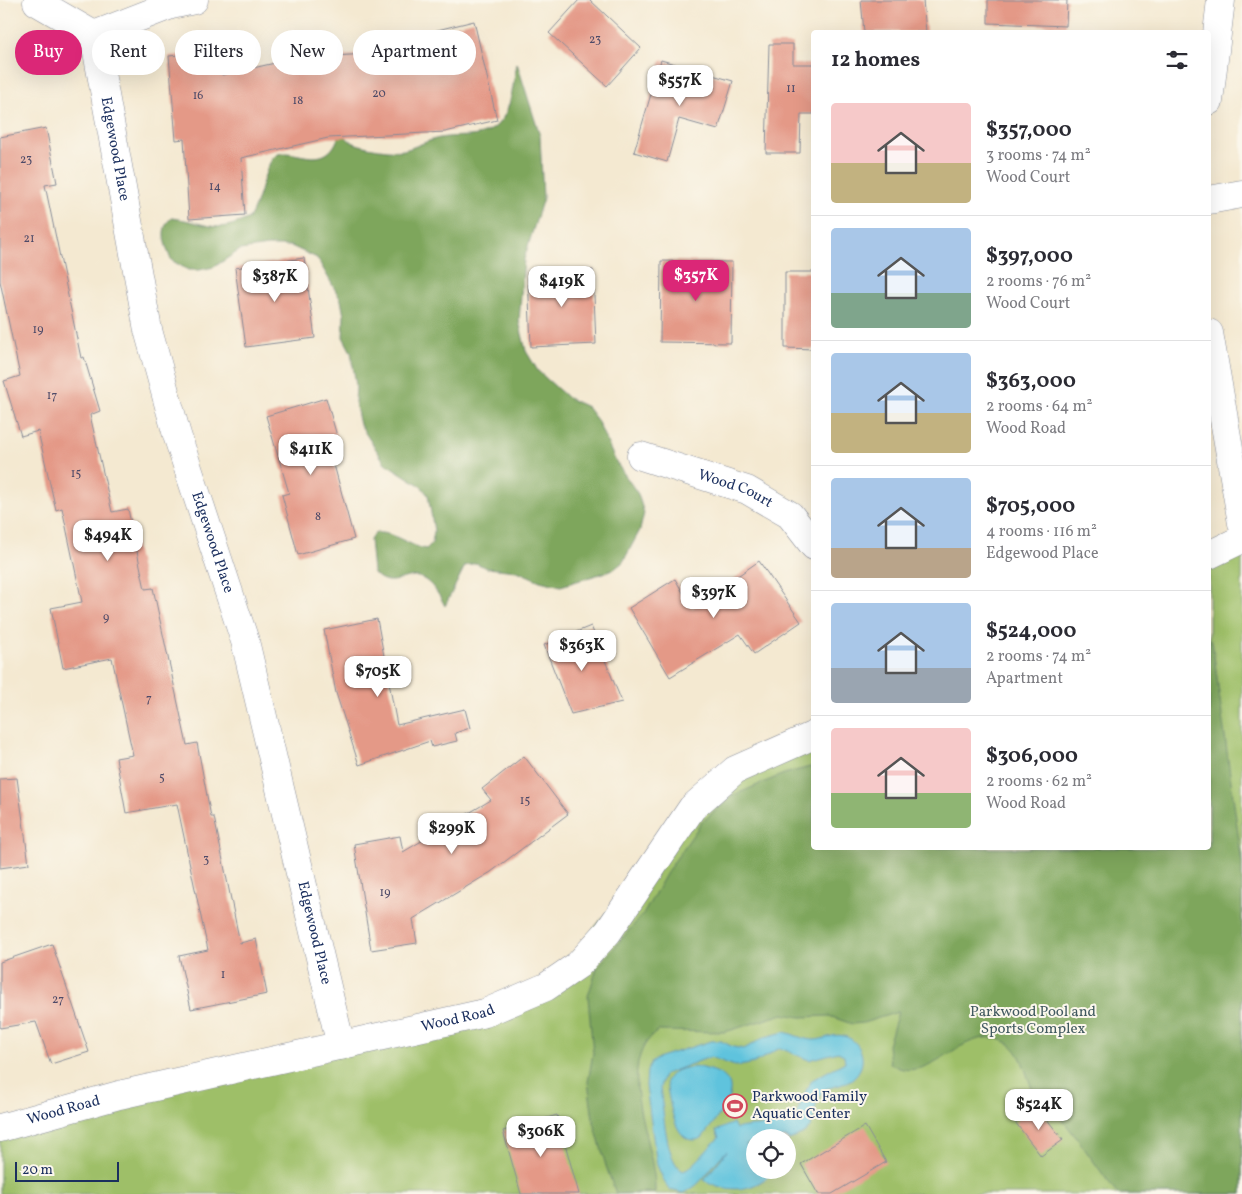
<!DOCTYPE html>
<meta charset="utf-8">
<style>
:root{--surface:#fff;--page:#f7f7f7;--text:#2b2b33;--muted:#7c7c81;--line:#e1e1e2;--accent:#db2777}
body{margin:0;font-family:Vollkorn,serif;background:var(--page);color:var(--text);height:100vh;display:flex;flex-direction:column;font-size:19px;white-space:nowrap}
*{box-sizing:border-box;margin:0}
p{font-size:16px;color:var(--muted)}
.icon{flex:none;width:28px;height:28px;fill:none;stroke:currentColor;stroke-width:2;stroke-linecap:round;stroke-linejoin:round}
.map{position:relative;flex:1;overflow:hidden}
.details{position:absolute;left:811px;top:30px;width:400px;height:820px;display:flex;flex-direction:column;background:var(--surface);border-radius:5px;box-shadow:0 5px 20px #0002}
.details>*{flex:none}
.top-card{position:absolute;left:15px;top:30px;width:475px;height:45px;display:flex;gap:10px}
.buttons{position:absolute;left:746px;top:1129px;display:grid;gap:10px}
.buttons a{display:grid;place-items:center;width:50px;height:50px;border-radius:50%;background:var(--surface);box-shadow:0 5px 20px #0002;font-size:25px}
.scale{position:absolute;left:15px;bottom:12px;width:104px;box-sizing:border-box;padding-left:5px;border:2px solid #1b2f5e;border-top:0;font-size:14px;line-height:18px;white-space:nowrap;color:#1b2f5e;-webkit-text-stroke:4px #fbf7ec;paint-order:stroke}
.price{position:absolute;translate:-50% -42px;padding:0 11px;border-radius:10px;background:#fff;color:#222;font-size:16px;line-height:32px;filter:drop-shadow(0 1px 2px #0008)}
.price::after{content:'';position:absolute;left:50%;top:30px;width:15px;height:11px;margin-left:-8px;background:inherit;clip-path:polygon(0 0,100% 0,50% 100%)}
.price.current{background:var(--accent);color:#fff}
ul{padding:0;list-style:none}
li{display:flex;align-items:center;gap:15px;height:125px;padding:0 20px}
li+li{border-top:1px solid var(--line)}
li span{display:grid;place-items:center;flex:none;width:140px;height:100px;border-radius:5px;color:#555}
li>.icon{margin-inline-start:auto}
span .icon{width:60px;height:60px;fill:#fffc;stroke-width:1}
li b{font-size:21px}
h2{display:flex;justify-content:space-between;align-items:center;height:60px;padding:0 20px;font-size:21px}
.tag{padding:0 18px;border-radius:22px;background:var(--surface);box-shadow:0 5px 20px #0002;font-size:18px;line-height:45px}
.tag.current{background:var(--accent);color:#fff}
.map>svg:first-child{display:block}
</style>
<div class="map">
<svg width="1242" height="1194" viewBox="0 0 1242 1194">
<rect width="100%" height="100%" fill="#fbf7ec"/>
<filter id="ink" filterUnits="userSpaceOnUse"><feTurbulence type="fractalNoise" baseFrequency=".02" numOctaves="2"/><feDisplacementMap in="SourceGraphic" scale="10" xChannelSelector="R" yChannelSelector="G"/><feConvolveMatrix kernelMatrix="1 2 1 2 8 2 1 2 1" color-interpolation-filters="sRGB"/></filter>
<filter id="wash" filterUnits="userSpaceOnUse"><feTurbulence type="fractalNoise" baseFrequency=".0096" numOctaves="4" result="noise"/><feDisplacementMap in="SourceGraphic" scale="20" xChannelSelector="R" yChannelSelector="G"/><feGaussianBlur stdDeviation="1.12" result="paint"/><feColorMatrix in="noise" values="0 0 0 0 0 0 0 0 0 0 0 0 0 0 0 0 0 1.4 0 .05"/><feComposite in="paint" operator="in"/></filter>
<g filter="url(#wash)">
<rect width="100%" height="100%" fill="#f4e9d1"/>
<path fill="#9ebf68" stroke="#5c7763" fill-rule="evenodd" d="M1242,539v655h-1242v-66l546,-141 146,-179 122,-73v113h395v-293zM755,1138h33v32h-33z"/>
<g fill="#7ea65c" stroke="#4c6a5d">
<path d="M517,63l23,73 3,62 -19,61 -5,62 7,30 12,20 30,27 19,9 10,13 19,42 22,32 6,19 -4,17 -17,32 -10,8 -52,16 -21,-5 -23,-10 -30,-3 -11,-5 -11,3 -20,40c-31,-60 -47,-5 -72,-34l-3,-32 5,-7c19,-2 33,13 51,16l6,-6 2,-12 -6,-36 -7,-9 -36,-23 -25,-38 -5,-23 1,-16 -5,-34 -8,-15 1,-21 -3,-16 -24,-42 -26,-12h-23l-28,4 -26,17 -15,3h-11l-17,-10c-5,-14 -13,-29 0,-42 34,3 42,18 78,0 11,-17 15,-51 25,-61 15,-16 56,25 67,-30 2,4 4,10 8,13 8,7 44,12 55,10 12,-3 24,-10 36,-12 21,-4 42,3 58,-14 14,-13 15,-43 19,-61z"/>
<path d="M1209,639l3,2 30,222v331h-124c-20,-25 -37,-52 -57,-76 -7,-9 -19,-14 -25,-23 -11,-16 -11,-43 -30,-53 -42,-22 -77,49 -116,21l-2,-18 10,-33 -35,11 -11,1 -23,-8 -29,1 -17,-3 -58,18 -67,-1c-47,33 -1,116 -3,161l-39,2 -10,-28 -13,-47 -5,-37 5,-29 -5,-57 9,-28 47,-55 25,-44 33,-47 32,-27 50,-21 30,-8v82h395z"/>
</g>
<g fill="#5fc3dd" stroke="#3d799e" fill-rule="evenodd">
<path d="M784,1032c10,2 19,8 30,8 10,0 19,-7 30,-4 17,5 25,26 11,40 -8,9 -20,10 -31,13 -18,23 1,41 -36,51v-2h-33v5l-9,1v2l9,-1v25h20c-20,22 -46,24 -71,10l23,-29c-17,14 -23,34 -44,42l-13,-3 -5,-7 -8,-18 -11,-79 1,-15 5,-9 8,-5 51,-16h10l12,6 11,2 21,-12zM780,1048l29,12 29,-8 6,3 1,7 -33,18 -10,18 -6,20c-18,11 -40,5 -60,11l-3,-6 -17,8 3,7c-10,8 -26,31 -36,33 -18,-9 -19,-62 -23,-82l1,-7 4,-8 45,-17 25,9 10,-1 9,-2z"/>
<path d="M698,1067c57,10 25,42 4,71 -28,13 -32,-38 -36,-56 6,-14 19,-14 32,-15z"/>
</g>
<g id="blocks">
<g fill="#e49987">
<polygon points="579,0 590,0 641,48 607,86 549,33"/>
<polygon points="861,0 923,0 926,32 864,32"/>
<polygon points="988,0 1067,0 1066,26 988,23"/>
<polygon points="474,21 497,120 445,132 328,138 241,158 245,215 189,219 184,139 176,140 169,56 220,51 222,75 315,54 315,57 420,51 417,35"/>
<polygon points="769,44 793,44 793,64 814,64 814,114 801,114 800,153 766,153"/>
<polygon points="661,60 733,81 718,130 679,119 667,162 634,152"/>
<polygon points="46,128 57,183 45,185 81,358 84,357 100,411 90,415 112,512 128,509 145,589 153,588 187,745 197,743 211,817 214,817 240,943 256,939 267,994 191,1009 179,956 208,950 177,804 126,813 116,758 133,755 112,658 63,668 51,608 82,602 62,508 56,510 38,431 21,436 4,381 20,376 0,281 0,137"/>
<polygon points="304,258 315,338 246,347 235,268"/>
<polygon points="661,261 732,262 731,343 660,342"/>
<polygon points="593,270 596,344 531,347 528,273"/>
<polygon points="785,272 814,272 814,349 785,348"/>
<polygon points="326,398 339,443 329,446 354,539 298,555 282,495 289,493 266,416"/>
<polygon points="759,561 801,622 754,654 740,634 670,677 629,608 675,579 692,608"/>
<polygon points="377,619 397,725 465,709 470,728 455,733 457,741 432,747 430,741 359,765 336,693 324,630"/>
<polygon points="591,626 622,702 571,714 544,645"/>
<polygon points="524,756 568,814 491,872 413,919 417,943 371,950 354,844 400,836 403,852 491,800 482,789"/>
<polygon points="17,778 29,864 0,868 0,779"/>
<polygon points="52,944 89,1052 51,1064 36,1022 0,1028 0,962"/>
<polygon points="1036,1105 1063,1140 1041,1156 1015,1122"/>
<polygon points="557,1115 579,1194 521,1194 503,1131"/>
<polygon points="865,1126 886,1162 832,1194 818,1194 801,1164"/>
</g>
</g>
</g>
<g filter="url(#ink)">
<use href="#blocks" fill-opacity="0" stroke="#888c98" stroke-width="1"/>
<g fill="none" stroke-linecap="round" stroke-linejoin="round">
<g stroke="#888c98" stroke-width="29">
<g id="street">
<path id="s1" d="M194,0l-23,5 -77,30 54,295 29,105 68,206 96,405"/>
<polyline points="37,2 94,35"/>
<path id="s2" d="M641,456l106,34 43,25 24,31"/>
</g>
</g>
<g stroke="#888c98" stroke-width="29">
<g id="secondary">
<polyline points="1209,101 1221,0"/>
<polyline points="1209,200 1242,194"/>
<polyline points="1209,333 1242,523"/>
<polyline points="1209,555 1242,539"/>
<path id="s3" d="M0,1128l119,-33 366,-82 61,-26 32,-22 30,-33 84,-124 43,-38 79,-35"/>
</g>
</g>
<use href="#street" stroke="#fff" stroke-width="28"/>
<use href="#secondary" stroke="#fff" stroke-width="28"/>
</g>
</g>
<defs>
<g id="stadium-ring" transform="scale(1.25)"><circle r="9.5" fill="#fbf7ec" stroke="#d1495b" stroke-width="1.5"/><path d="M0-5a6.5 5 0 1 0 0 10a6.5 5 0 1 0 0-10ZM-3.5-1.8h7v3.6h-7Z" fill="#d1495b"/></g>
</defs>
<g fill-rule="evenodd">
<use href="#stadium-ring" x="735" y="1106"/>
</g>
<g text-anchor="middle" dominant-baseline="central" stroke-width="4" stroke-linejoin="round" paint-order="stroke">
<g font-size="12" fill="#4d4a68">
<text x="595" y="40">23</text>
<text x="791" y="89">11</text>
<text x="379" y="94">20</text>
<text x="198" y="96">16</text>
<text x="298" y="101">18</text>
<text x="26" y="160">23</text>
<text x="215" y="187">14</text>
<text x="29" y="239">21</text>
<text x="38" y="330">19</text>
<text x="52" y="396">17</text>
<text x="76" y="474">15</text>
<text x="318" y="517">8</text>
<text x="106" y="618">9</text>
<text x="149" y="699">7</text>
<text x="162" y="778">5</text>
<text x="525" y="801">15</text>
<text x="206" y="860">3</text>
<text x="385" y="893">19</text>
<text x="223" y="975">1</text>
<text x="58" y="1000">27</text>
</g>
<g font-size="15" fill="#1b2f5e" stroke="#fbf7ec">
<text stroke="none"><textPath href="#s1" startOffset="222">Edgewood Place</textPath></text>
<text stroke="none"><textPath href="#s2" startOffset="100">Wood Court</textPath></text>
<text stroke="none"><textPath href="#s1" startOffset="628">Edgewood Place</textPath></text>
<text stroke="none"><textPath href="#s1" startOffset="1032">Edgewood Place</textPath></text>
<text stroke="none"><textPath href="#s3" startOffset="471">Wood Road</textPath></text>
<text stroke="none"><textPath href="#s3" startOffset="66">Wood Road</textPath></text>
</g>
<g font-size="15" fill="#425a61" stroke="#fbf7ec">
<text x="1033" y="1012">Parkwood Pool and<tspan x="1033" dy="17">Sports Complex</tspan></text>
</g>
<g font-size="15" fill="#1b2f5e" stroke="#fbf7ec" text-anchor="start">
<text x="752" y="1097">Parkwood Family<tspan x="752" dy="17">Aquatic Center</tspan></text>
</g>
</g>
</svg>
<div class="buttons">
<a><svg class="icon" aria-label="locate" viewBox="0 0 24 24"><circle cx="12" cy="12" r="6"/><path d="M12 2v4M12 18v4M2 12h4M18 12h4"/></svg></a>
</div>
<div class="scale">20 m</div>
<b class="price" style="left:680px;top:107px">$557K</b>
<b class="price current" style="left:696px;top:302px">$357K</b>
<b class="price" style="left:275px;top:303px">$387K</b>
<b class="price" style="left:562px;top:308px">$419K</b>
<b class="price" style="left:311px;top:476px">$411K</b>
<b class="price" style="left:108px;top:562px">$494K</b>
<b class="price" style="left:714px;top:619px">$397K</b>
<b class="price" style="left:582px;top:672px">$363K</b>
<b class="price" style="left:378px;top:698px">$705K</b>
<b class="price" style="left:452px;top:855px">$299K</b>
<b class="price" style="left:1039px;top:1131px">$524K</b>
<b class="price" style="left:541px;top:1158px">$306K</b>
<div class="top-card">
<a class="tag current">Buy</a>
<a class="tag">Rent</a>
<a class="tag">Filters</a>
<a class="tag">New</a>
<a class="tag">Apartment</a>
</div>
<section class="details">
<h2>12 homes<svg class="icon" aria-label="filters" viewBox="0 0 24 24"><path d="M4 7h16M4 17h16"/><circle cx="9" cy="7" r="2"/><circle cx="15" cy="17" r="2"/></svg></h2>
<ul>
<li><span style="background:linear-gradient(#f6c9c9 60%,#c2b280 0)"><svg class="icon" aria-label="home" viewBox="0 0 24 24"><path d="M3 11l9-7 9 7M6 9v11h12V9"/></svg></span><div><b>$357,000</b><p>3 rooms · 74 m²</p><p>Wood Court</p></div></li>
<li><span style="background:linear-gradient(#a9c7e8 65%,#7fa58c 0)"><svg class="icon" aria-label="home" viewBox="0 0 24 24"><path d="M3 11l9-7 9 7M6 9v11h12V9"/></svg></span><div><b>$397,000</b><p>2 rooms · 76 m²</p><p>Wood Court</p></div></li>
<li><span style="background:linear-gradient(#a9c7e8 60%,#c2b280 0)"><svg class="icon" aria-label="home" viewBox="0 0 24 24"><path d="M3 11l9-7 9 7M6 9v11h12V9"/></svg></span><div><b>$363,000</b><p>2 rooms · 64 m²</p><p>Wood Road</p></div></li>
<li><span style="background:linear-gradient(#a9c7e8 70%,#b9a48a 0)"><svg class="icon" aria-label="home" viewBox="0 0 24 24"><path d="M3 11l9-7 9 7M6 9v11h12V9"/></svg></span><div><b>$705,000</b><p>4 rooms · 116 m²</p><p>Edgewood Place</p></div></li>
<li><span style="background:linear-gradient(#a9c7e8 65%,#9aa5b1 0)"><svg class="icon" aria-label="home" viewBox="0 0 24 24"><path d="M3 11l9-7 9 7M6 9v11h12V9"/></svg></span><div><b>$524,000</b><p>2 rooms · 74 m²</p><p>Apartment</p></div></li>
<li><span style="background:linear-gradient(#f6c9c9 65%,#8fb573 0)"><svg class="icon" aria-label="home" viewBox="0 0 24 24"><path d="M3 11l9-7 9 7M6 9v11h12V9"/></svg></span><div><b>$306,000</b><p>2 rooms · 62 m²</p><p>Wood Road</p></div></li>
</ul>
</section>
</div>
